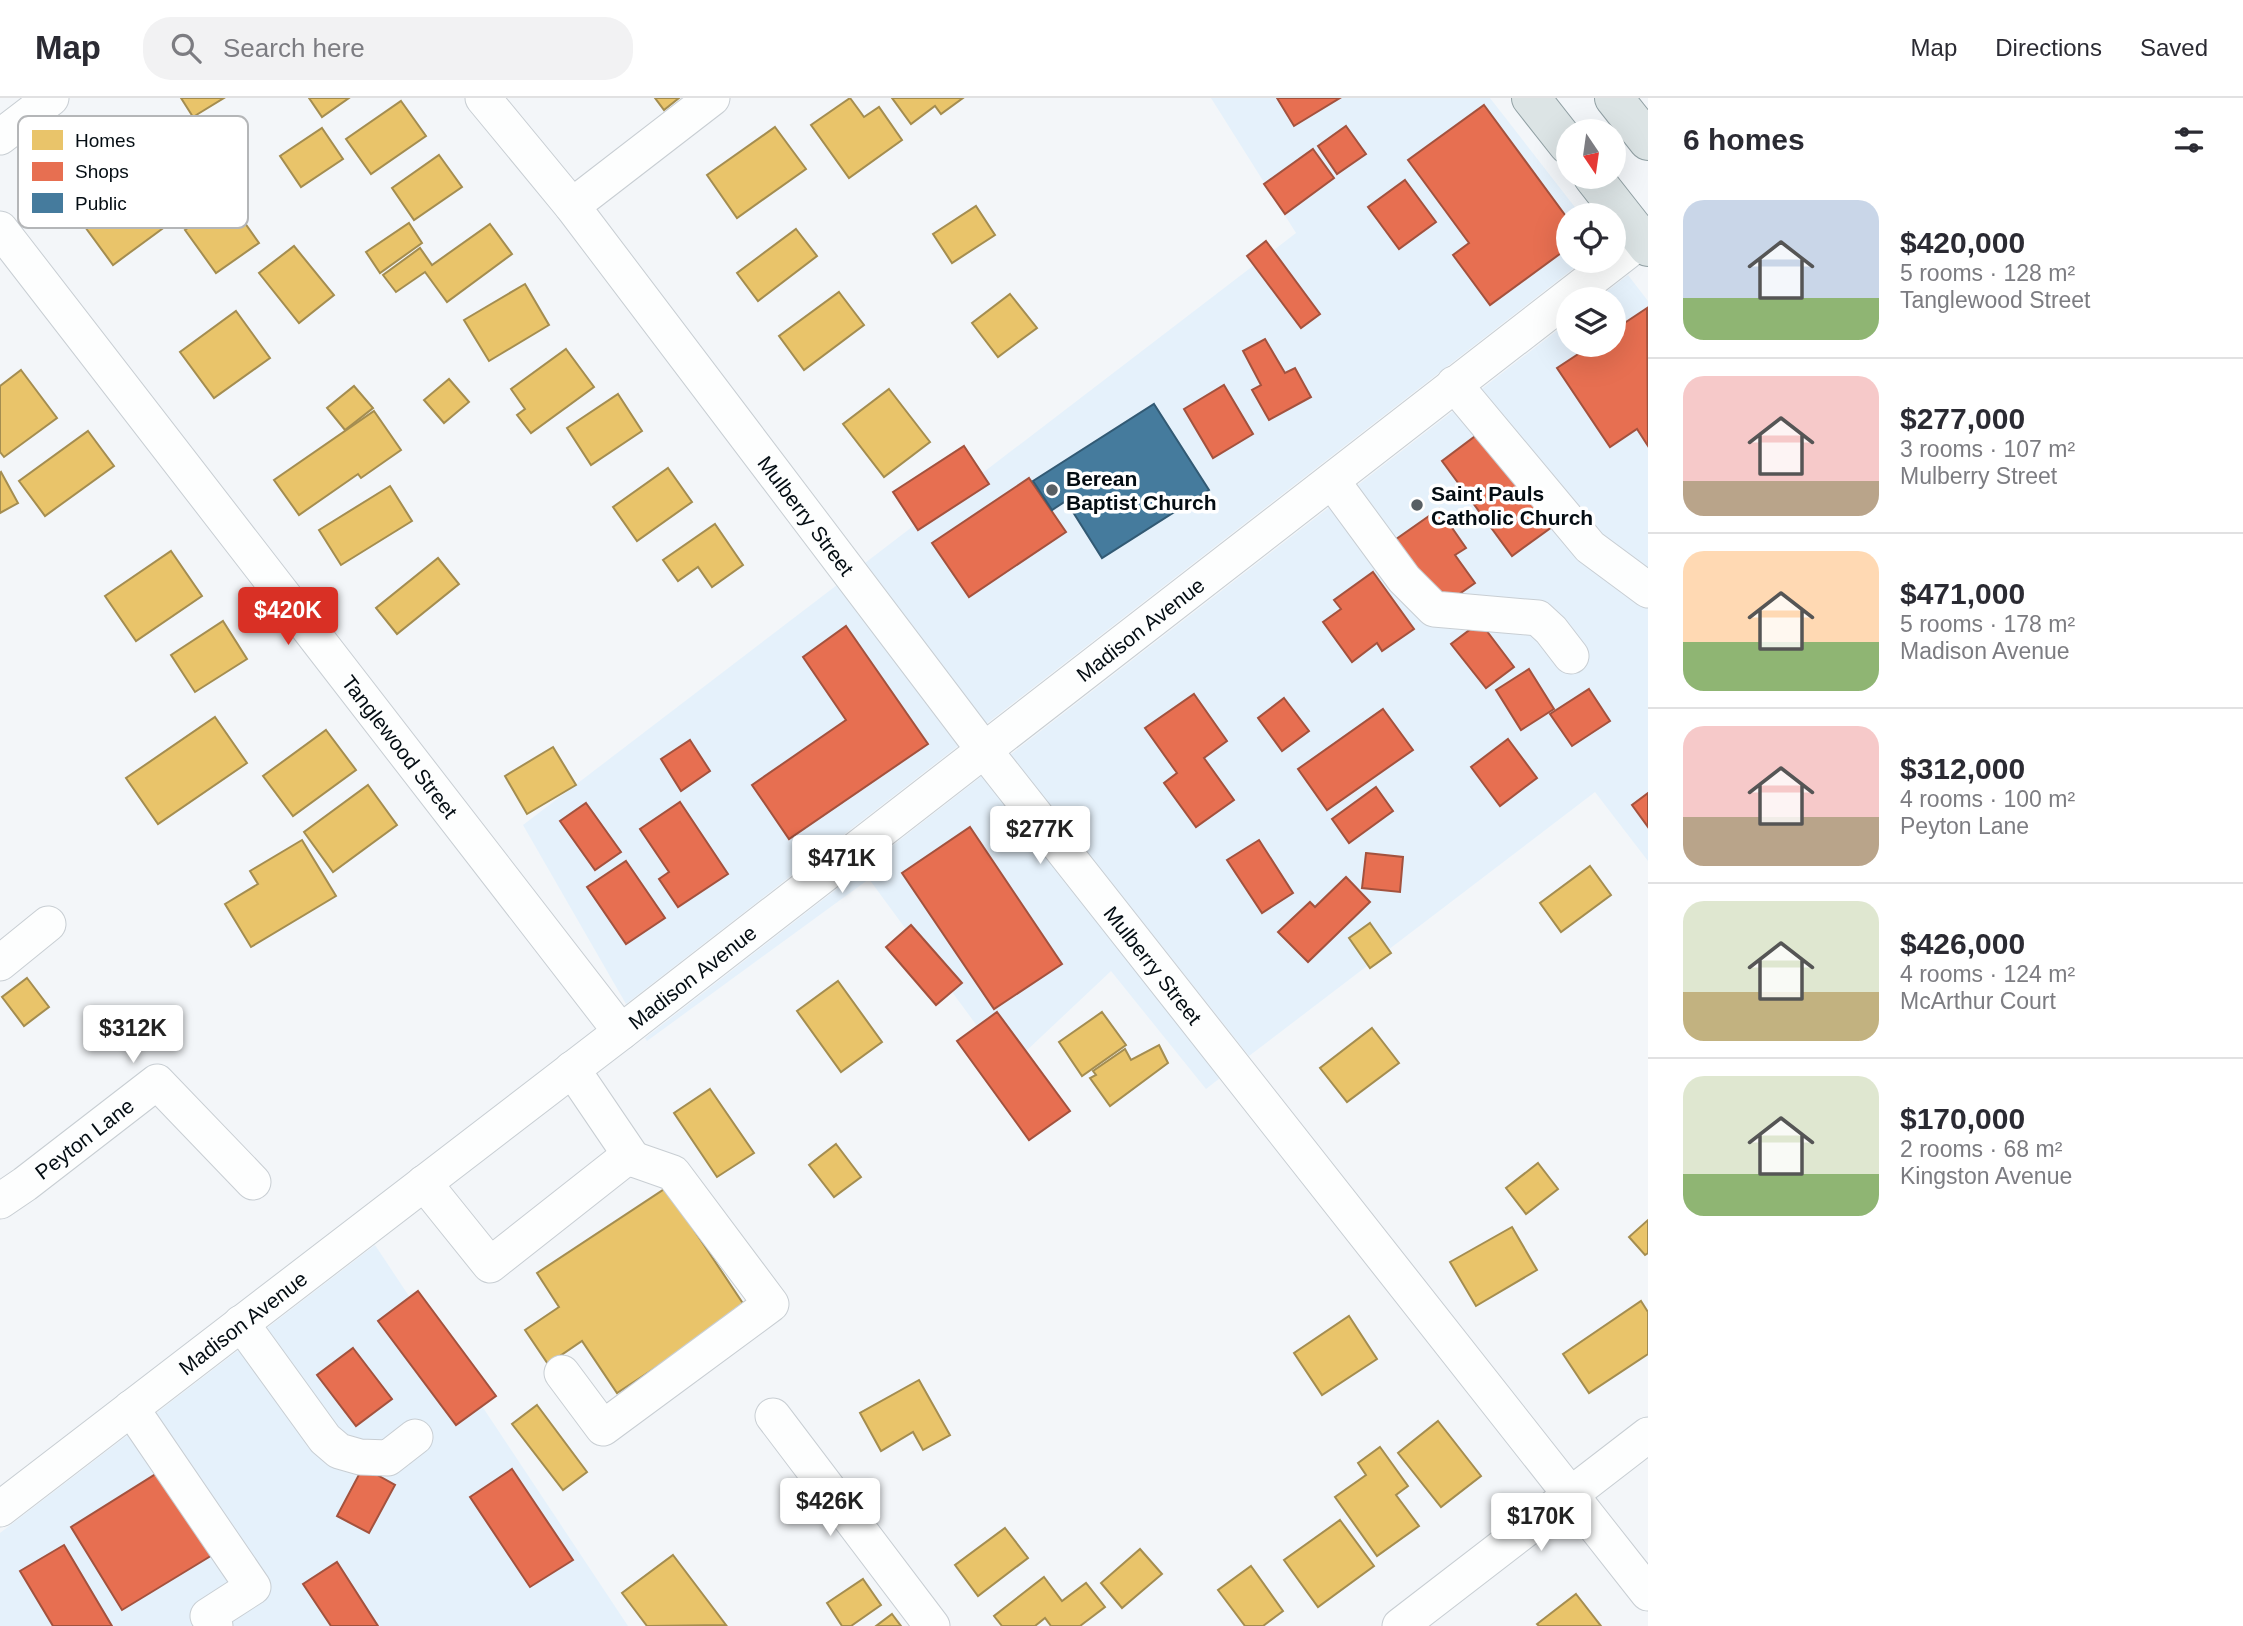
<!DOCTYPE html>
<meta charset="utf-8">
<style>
:root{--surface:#fff;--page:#f2f2f3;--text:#2b2b33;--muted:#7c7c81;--line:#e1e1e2;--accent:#d93025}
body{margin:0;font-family:Arial,sans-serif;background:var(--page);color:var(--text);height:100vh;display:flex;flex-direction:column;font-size:26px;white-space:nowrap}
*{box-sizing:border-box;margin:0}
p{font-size:23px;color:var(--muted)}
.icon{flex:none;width:38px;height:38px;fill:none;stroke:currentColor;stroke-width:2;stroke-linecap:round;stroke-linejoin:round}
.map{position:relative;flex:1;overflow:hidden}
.details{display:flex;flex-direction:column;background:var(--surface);width:595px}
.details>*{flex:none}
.needle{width:46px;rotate:167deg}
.controls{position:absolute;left:1556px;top:21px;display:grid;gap:14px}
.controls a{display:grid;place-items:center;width:70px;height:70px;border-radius:50%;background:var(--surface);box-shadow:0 7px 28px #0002;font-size:35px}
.price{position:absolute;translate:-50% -60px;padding:0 16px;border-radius:7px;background:#fff;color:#222;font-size:23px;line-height:46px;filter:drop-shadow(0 2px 4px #0008)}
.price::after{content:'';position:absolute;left:50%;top:42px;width:21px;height:16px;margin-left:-10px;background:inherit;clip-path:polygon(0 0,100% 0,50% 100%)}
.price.current{background:var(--accent);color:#fff}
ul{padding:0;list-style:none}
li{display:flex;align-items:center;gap:21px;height:175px;padding:0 35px}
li+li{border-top:2px solid var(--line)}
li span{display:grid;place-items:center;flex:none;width:196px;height:140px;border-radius:21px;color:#555}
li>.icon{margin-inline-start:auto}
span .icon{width:84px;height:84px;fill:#fffc;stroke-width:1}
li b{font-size:30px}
h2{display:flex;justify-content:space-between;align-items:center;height:84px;padding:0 35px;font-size:30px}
header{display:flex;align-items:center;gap:42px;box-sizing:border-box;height:98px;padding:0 35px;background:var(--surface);border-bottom:2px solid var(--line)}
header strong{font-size:33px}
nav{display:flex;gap:38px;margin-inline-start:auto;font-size:24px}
.search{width:490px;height:63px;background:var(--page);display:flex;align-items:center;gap:18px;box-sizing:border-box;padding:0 24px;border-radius:28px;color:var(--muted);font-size:26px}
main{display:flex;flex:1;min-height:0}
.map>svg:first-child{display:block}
</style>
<header>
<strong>Map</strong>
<div class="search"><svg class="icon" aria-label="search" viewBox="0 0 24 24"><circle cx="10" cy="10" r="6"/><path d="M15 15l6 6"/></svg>Search here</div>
<nav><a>Map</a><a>Directions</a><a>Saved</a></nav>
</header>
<main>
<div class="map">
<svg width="1648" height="1528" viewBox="0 0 1648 1528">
<rect width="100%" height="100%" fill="#f3f6f9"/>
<g fill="#e5f1fb">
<polygon points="1211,0 1490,0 1581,117 1568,117 1568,163 1583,163 986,626 865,465 1296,135"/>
<polygon points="1628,177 1648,203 1648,763 1595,694 1249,958 1010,657 1568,224 1568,247 1614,247 1614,201 1597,201"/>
<polygon points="837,487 958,648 626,906 523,727"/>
<polygon points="982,678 1220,980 1206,991 1111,873 1008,970 869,781 647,943 645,940"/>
<polygon points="375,1147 628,1528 0,1528 0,1435"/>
</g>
<g fill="#e9c46a" stroke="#a48d50" stroke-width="2">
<polygon points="181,0 224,0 193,19"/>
<polygon points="309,0 349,0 322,19"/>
<polygon points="655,0 679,0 664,12"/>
<polygon points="850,0 864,19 879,9 902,42 849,80 811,27"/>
<polygon points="892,0 963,0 941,16 935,8 911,26"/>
<polygon points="401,3 426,38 371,76 346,41"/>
<polygon points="775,29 806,71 737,120 707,77"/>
<polygon points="322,30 343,61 301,89 280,58"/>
<polygon points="439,57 462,89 414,122 392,90"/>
<polygon points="130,79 166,128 113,167 77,118"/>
<polygon points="228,101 259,145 216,175 185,132"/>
<polygon points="976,108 995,137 952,165 933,136"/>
<polygon points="409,125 422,145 380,175 366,154"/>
<polygon points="490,126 512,156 447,204 425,174 396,194 383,177 420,150 432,167"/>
<polygon points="796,131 817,158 758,203 737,175"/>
<polygon points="294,148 334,197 299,225 259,175"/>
<polygon points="525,186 549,227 489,263 464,222"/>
<polygon points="839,194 864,227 804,272 779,238"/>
<polygon points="1010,196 1037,230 998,259 972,225"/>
<polygon points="236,213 270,260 214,300 180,254"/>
<polygon points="566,251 594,289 531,335 517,317 525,311 511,291"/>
<polygon points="21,272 57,320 4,359 0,354 0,288"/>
<polygon points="449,281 469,304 444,325 424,302"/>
<polygon points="354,288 373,310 345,332 327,310"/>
<polygon points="889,291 930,344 884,379 843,326"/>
<polygon points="618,296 642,333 591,367 567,330"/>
<polygon points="374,313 401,352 361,380 358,376 299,417 274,382"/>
<polygon points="88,333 114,368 45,418 19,383"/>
<polygon points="668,370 692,404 637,443 613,409"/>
<polygon points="1,374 18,405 0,415 0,375"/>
<polygon points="390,388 412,423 341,467 319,432"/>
<polygon points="715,426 743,467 712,489 698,469 678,483 663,462"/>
<polygon points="171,453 202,498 136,543 105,498"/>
<polygon points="438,460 459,486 397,536 376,510"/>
<polygon points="223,523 247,561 195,594 171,557"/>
<polygon points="215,619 247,665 158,726 126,680"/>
<polygon points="326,632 356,672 293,718 263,678"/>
<polygon points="553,649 576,687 527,716 505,678"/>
<polygon points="368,687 397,727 333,774 304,734"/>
<polygon points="302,742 336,798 251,849 225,806 258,786 250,773"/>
<polygon points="1590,768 1611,797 1561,834 1540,805"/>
<polygon points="1370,825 1391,855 1370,870 1349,840"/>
<polygon points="27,880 49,909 24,928 2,899"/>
<polygon points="838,883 882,944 841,974 797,913"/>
<polygon points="1102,914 1126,947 1082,978 1059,944"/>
<polygon points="1372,930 1399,965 1347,1004 1320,970"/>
<polygon points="1159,947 1168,965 1110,1008 1090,980 1096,977 1093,973 1125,951 1131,962"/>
<polygon points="710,991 754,1055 717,1079 674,1015"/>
<polygon points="836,1046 861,1079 834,1099 809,1067"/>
<polygon points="1538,1065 1558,1091 1526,1116 1506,1090"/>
<polygon points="666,1090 746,1210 617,1295 582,1243 548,1266 525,1232 559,1209 537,1175"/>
<polygon points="1648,1122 1648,1155 1645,1157 1629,1139"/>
<polygon points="1512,1129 1537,1172 1476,1208 1450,1164"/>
<polygon points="1641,1203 1648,1214 1648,1256 1589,1295 1563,1256"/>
<polygon points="1349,1218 1377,1261 1322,1297 1294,1255"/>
<polygon points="919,1282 950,1337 923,1352 913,1334 881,1353 860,1315"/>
<polygon points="537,1307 587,1374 563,1392 512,1326"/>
<polygon points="1438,1323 1481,1378 1441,1409 1398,1355"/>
<polygon points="1380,1349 1408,1388 1396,1397 1419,1428 1377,1458 1335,1399 1366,1377 1358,1365"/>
<polygon points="1340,1422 1374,1468 1318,1509 1284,1462"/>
<polygon points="1005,1430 1028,1460 978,1498 955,1467"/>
<polygon points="1140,1451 1162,1476 1122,1510 1101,1485"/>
<polygon points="673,1457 726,1527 647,1528 622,1495"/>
<polygon points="1251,1468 1283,1513 1263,1528 1245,1528 1218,1492"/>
<polygon points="1044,1479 1062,1503 1086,1485 1105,1509 1080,1528 1051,1528 1045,1520 1035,1528 1002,1528 994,1518"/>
<polygon points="863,1481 881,1507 851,1528 842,1528 827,1505"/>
<polygon points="1576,1496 1601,1528 1539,1528 1537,1526"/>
<polygon points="892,1516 901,1528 876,1528"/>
</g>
<g fill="#e76f51" stroke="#a3523e" stroke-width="2">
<polygon points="1277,0 1340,0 1294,28"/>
<polygon points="1484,7 1568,121 1568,150 1490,207 1453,157 1469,145 1408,62"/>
<polygon points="1346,28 1366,56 1337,76 1318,48"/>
<polygon points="1313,51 1334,80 1285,116 1264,86"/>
<polygon points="1405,82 1436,124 1399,151 1368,109"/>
<polygon points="1266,143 1320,216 1301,230 1247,158"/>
<polygon points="1647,210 1648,348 1637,331 1610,349 1557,270 1592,247 1614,247 1614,232"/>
<polygon points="1265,241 1285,275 1295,270 1311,299 1269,322 1252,292 1261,287 1243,253"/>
<polygon points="1224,287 1253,336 1213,360 1184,311"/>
<polygon points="1482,333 1552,429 1512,458 1442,363"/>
<polygon points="964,348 989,386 918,432 893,394"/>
<polygon points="1029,380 1066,434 969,499 932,445"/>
<polygon points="1439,411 1466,450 1455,457 1475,485 1439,510 1392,444"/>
<polygon points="1373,474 1414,531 1382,553 1377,545 1352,564 1323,524 1341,511 1334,502"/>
<polygon points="1480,524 1514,569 1486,590 1451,546"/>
<polygon points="846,528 928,646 789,741 752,687 846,622 803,559"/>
<polygon points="1529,571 1554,611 1521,632 1496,592"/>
<polygon points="1589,591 1610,623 1572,648 1550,616"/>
<polygon points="1194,596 1227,643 1204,660 1234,702 1196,729 1164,685 1177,675 1145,630"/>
<polygon points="1284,600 1309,633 1282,653 1258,620"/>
<polygon points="1383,611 1413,652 1327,712 1298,671"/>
<polygon points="1508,641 1537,680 1500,708 1471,669"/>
<polygon points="690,642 710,673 681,693 661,661"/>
<polygon points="1376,689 1393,713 1349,745 1332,721"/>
<polygon points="1648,695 1648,729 1632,707"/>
<polygon points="680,704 728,776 678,809 659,781 669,774 640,731"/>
<polygon points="586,705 621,754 595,772 560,723"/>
<polygon points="970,729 1062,866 994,911 902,775"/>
<polygon points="1259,742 1293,795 1262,815 1227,762"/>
<polygon points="1366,755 1403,759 1400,794 1362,790"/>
<polygon points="626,763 665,820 626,846 587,789"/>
<polygon points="1346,779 1370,804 1308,864 1278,834 1310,804 1315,809"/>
<polygon points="911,827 962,885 936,907 886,849"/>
<polygon points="997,914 1070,1013 1029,1042 957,943"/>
<polygon points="418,1193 496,1298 456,1327 378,1223"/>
<polygon points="353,1250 392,1301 356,1328 317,1277"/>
<polygon points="167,1369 219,1453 122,1512 71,1429"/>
<polygon points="363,1369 395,1387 369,1435 337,1418"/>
<polygon points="512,1371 573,1462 530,1489 470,1399"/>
<polygon points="64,1447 112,1528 53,1528 20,1473"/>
<polygon points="337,1464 378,1528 331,1528 303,1486"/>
</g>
<polygon fill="#457b9d" stroke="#325a74" stroke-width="2" points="1154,306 1209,392 1102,460 1066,403 1052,412 1033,383"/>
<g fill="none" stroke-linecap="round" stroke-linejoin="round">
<g stroke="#c8ced3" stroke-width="37">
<g id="minor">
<path id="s1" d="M483,0l89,108 412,544 664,843"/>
<polyline points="0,39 51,0"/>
<polyline points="572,108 712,0"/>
<path id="s2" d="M0,131l621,803"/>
<polyline points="1454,286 1590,449 1648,492"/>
<polyline points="1332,383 1404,481 1434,511 1538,520 1551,532 1571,558"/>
<polyline points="0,865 48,826"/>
<polyline points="572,971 633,1061"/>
<polyline points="424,1085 490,1167 627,1059 633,1061 673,1075 771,1206 603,1330 562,1275"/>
<path id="s3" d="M0,1103l25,-17 132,-102 96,100"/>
<polyline points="241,1225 325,1341 339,1353 360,1359 388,1360 415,1339"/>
<polyline points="131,1310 253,1489 208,1518 215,1528"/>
<polyline points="773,1318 932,1528"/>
<path id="s4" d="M0,1411l621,-477 1027,-797"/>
<polyline points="1400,1528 1648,1337"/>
</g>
</g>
<g stroke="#909fa3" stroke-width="40">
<g id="major">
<polyline points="1531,0 1568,47"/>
<polyline points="1614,0 1648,43"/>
<polyline points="1593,79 1648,149"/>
</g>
</g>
<use href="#minor" stroke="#fdfefe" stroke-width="35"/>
<use href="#major" stroke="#dce4e5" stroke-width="38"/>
</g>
<g fill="#585f64" stroke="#fff" stroke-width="2.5">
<circle cx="1052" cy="392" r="7"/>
<circle cx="1417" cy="407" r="7"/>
</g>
<g text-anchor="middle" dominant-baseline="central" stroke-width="7" stroke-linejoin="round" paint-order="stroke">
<g font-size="21" font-weight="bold" fill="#040d13" stroke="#fff" text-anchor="start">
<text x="1066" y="380">Berean<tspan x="1066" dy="24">Baptist Church</tspan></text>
<text x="1431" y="395">Saint Pauls<tspan x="1431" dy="24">Catholic Church</tspan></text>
</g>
<g font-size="21" fill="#040d13" stroke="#fff">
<text stroke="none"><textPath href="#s1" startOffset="528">Mulberry Street</textPath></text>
<text stroke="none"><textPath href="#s4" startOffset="1440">Madison Avenue</textPath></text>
<text stroke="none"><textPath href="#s2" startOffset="654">Tanglewood Street</textPath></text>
<text stroke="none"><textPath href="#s1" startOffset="1096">Mulberry Street</textPath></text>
<text stroke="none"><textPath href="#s4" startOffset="873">Madison Avenue</textPath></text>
<text stroke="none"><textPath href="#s3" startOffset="105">Peyton Lane</textPath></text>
<text stroke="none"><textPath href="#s4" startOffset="306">Madison Avenue</textPath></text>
</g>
</g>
<rect x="18" y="18" width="230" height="112" rx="10" fill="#fff" stroke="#b4b6b8" stroke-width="2"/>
<rect x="32" y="32" width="31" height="20" fill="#e9c46a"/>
<rect x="32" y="64" width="31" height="19" fill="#e76f51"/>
<rect x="32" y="95" width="31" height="20" fill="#457b9d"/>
<g font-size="19" fill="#040d13">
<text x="75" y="49">Homes</text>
<text x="75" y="80">Shops</text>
<text x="75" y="112">Public</text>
</g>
</svg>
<div class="controls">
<a><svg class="needle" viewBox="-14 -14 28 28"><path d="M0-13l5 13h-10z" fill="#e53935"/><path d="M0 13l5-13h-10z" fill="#7c7c81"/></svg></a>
<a><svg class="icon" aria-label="locate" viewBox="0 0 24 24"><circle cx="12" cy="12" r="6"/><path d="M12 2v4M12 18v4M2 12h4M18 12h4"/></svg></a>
<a><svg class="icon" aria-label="layers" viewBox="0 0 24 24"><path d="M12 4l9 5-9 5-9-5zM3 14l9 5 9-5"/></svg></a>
</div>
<b class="price current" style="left:288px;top:549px">$420K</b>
<b class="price" style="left:1040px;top:768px">$277K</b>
<b class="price" style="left:842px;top:797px">$471K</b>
<b class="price" style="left:133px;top:967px">$312K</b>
<b class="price" style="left:830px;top:1440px">$426K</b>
<b class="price" style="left:1541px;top:1455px">$170K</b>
</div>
<section class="details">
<h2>6 homes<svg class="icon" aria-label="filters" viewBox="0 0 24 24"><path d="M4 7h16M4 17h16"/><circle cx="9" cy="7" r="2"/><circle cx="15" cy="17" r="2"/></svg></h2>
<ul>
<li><span style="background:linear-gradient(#c9d6e8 70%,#8fb573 0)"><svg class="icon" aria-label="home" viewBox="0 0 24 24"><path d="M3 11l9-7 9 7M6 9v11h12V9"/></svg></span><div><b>$420,000</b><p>5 rooms · 128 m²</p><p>Tanglewood Street</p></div></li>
<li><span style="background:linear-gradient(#f6c9c9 75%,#b9a48a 0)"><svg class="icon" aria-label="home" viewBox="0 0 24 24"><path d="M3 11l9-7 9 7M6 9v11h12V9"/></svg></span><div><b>$277,000</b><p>3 rooms · 107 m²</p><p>Mulberry Street</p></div></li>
<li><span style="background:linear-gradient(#ffd9b3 65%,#8fb573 0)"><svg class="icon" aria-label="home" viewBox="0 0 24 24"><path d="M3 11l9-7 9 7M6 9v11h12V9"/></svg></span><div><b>$471,000</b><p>5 rooms · 178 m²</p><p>Madison Avenue</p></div></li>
<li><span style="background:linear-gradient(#f6c9c9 65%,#b9a48a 0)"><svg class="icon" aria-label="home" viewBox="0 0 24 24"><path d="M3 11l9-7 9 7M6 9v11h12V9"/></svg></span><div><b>$312,000</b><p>4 rooms · 100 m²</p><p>Peyton Lane</p></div></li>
<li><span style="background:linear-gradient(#dfe7d0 65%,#c2b280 0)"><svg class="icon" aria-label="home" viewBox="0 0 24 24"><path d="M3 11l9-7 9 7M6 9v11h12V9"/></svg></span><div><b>$426,000</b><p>4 rooms · 124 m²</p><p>McArthur Court</p></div></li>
<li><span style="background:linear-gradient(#dfe7d0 70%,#8fb573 0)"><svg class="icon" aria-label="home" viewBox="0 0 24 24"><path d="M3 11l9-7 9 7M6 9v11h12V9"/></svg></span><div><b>$170,000</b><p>2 rooms · 68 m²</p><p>Kingston Avenue</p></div></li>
</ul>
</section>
</main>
